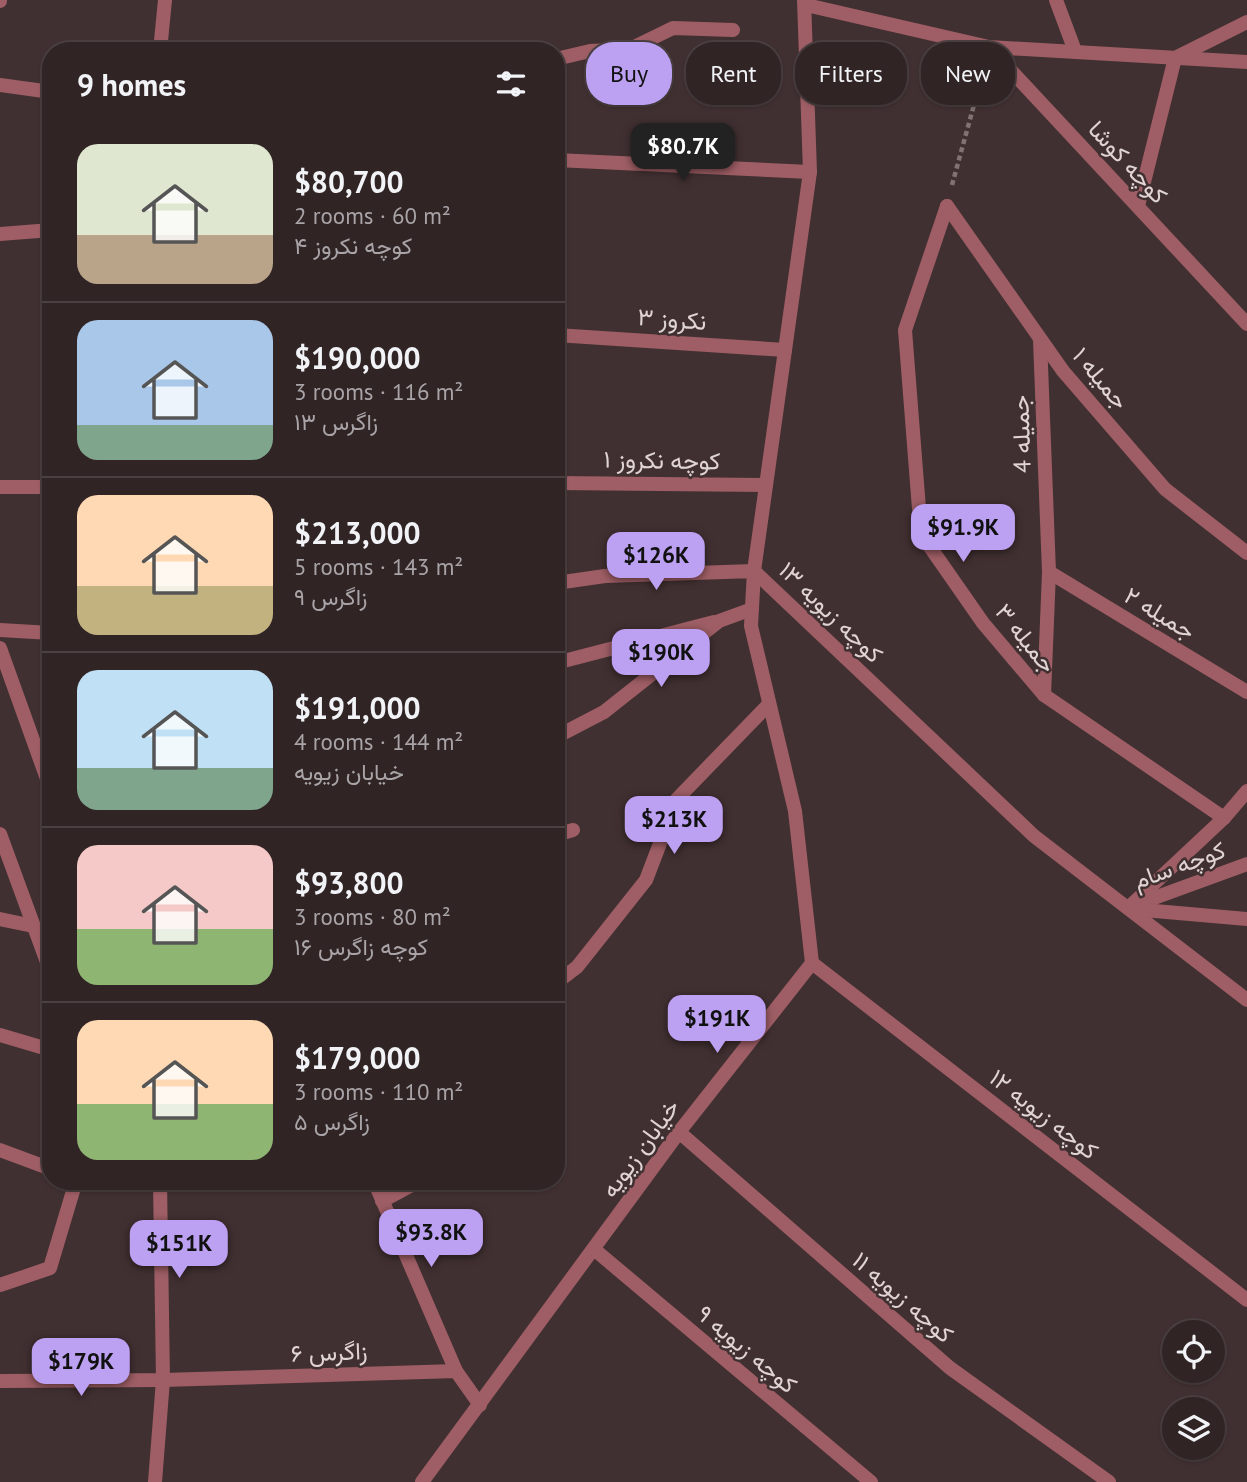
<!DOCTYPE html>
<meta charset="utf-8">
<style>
:root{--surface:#312425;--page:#392c2d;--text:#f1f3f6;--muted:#a8a4a7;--line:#4c4142;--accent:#bca0f2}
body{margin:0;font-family:"PT Sans",Vazirmatn,sans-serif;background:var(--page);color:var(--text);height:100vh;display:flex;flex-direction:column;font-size:26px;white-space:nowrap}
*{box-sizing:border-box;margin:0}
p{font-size:23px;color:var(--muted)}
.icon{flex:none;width:38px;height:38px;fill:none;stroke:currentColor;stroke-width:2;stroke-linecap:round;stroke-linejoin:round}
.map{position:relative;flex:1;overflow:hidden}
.drawer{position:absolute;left:42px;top:42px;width:523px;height:1148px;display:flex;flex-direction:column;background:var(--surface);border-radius:28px;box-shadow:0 2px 5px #0004,0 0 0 2px var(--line)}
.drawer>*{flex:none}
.hud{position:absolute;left:586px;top:42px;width:555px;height:63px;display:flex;gap:14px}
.controls{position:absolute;left:1162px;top:1320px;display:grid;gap:14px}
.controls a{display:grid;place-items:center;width:63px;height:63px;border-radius:50%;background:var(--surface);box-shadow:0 2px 5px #0004,0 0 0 2px var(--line);font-size:35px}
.price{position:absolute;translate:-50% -60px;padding:0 16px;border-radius:14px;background:var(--accent);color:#111;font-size:23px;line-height:46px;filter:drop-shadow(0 2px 4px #0008)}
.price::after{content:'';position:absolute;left:50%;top:42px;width:21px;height:16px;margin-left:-10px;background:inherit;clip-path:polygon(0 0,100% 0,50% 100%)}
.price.on{background:#222;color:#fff}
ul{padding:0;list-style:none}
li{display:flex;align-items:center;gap:21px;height:175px;padding:0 35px}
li+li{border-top:2px solid var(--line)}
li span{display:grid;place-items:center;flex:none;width:196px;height:140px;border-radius:21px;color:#555}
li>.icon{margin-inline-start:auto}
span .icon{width:84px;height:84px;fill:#fffc;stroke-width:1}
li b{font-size:30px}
h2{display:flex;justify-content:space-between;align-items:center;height:84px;padding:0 35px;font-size:30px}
.pill{padding:0 24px;border-radius:28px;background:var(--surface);box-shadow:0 2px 5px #0004,0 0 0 2px var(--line);font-size:24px;line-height:63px}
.pill.on{background:var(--accent);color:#111}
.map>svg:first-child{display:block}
</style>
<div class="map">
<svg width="1247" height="1482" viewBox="0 0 1247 1482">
<rect width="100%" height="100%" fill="#413031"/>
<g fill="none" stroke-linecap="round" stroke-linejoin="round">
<polyline stroke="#817273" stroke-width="4.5" stroke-dasharray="5 3.5" stroke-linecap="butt" points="952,185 983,72"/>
<g stroke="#9f5e65" stroke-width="14">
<polyline points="1056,0 1075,51"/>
<polyline points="160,51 165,0"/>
<polyline points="1175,58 1247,22"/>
<polyline points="556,59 590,51 630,49 673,28 733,30"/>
<polyline points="0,85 51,92"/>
<polyline points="947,206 1063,371 1165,489 1247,553"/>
<polyline points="556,335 785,350"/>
<polyline points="1040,340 1049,572 1044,695"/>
<polyline points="556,483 766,485"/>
<polyline points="0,487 51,487"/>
<polyline points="1049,572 1247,692"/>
<polyline points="556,835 573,830"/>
<polyline points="0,919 33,926"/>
<polyline points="812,963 1247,1300"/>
<polyline points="679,1132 950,1368 1109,1482"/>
<polyline points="595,1250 871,1482"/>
</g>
<g stroke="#9f5e65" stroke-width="14">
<polyline points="804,0 810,172 754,571 1034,836 1247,1000"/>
<polyline points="0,1 0,0"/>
<polyline points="806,5 989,47 1247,324"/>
<polyline points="989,47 1247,62"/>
<polyline points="556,160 810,172"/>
<polyline points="947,206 905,330 921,534 983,623 1044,695 1224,818"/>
<polyline points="1138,206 1175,58"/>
<polyline points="0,234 51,230"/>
<polyline points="0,630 51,633"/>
<polyline points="0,648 51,790"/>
<polyline points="556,663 714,622"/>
<polyline points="556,737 604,712 719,621 752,609"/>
<polyline points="0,834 51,973"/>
<polyline points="1135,905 1247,864"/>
<polyline points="1128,908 1224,818 1247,791"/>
<polyline points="1132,909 1247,919"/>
<polyline points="556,983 577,967 646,880 677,799 769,704"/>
<polyline points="0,1035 51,1050"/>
<polyline points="0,1150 51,1169"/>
<polyline points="374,1181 456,1371"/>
<polyline points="382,1201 419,1181"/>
<polyline points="0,1285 50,1268 76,1181"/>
<polyline points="0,1381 163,1380 456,1371 480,1405"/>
<polyline points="155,1482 163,1380 160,1181"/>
<polyline points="422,1482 679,1132 812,963 795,811 751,626 754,571 605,576 556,583"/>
</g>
</g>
<g text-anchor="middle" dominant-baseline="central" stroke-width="5" stroke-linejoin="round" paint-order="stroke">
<g font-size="24" fill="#e0d4d5" stroke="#413031">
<text transform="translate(1128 162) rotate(47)">کوچه کوشا</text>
<text transform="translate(672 319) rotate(4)">نکروز ۳</text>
<text transform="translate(1101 378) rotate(50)">جمیله ۱</text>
<text transform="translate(1021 434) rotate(-92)">جمیله 4</text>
<text transform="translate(662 460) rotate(1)">کوچه نکروز ۱</text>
<text transform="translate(831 612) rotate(44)">کوچه زیویه ۱۳</text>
<text transform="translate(1160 613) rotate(31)">جمیله ۲</text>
<text transform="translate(1026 638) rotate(51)">جمیله ۳</text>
<text transform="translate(1179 865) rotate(-20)">کوچه سام</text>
<text transform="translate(1044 1114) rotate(38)">کوچه زیویه ۱۲</text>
<text transform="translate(640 1148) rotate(-54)">خیابان زیویه</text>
<text transform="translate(903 1297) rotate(41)">کوچه زیویه ۱۱</text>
<text transform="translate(747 1349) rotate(40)">کوچه زیویه ۹</text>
<text transform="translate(329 1352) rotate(-2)">زاگرس ۶</text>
</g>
</g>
</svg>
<div class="controls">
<a><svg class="icon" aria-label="locate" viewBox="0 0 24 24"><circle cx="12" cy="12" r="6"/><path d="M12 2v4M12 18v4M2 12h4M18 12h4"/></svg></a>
<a><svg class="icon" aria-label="layers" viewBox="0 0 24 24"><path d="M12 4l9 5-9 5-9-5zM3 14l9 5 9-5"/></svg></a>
</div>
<b class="price on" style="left:683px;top:183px">$80.7K</b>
<b class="price" style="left:963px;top:564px">$91.9K</b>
<b class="price" style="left:656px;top:592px">$126K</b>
<b class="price" style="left:661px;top:689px">$190K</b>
<b class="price" style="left:674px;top:856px">$213K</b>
<b class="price" style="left:717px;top:1055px">$191K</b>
<b class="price" style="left:431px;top:1269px">$93.8K</b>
<b class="price" style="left:179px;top:1280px">$151K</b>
<b class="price" style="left:81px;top:1398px">$179K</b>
<div class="hud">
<a class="pill on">Buy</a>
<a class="pill">Rent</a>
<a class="pill">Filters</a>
<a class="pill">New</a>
</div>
<section class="drawer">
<h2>9 homes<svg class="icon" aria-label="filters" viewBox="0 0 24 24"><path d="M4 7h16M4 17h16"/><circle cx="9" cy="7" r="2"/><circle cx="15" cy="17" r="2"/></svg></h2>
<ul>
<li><span style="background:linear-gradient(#dfe7d0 65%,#b9a48a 0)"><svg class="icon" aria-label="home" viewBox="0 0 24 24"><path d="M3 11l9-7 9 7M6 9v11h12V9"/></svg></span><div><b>$80,700</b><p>2 rooms · 60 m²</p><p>کوچه نکروز ۴</p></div></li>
<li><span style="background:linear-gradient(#a9c7e8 75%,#7fa58c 0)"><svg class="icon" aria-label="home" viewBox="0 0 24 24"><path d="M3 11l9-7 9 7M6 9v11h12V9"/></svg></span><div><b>$190,000</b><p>3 rooms · 116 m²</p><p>زاگرس ۱۳</p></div></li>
<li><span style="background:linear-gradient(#ffd9b3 65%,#c2b280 0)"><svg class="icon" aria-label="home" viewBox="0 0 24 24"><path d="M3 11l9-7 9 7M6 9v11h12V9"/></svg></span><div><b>$213,000</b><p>5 rooms · 143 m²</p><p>زاگرس ۹</p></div></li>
<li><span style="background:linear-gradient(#bfe0f5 70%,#7fa58c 0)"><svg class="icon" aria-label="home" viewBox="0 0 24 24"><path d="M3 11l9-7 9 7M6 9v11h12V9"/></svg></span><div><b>$191,000</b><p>4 rooms · 144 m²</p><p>خیابان زیویه</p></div></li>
<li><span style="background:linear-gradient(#f6c9c9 60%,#8fb573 0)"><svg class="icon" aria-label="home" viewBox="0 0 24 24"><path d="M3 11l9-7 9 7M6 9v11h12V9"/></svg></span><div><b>$93,800</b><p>3 rooms · 80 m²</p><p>کوچه زاگرس ۱۶</p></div></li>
<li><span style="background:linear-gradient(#ffd9b3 60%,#8fb573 0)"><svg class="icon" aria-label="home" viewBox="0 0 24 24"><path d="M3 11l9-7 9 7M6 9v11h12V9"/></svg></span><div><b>$179,000</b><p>3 rooms · 110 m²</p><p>زاگرس ۵</p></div></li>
</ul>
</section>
</div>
